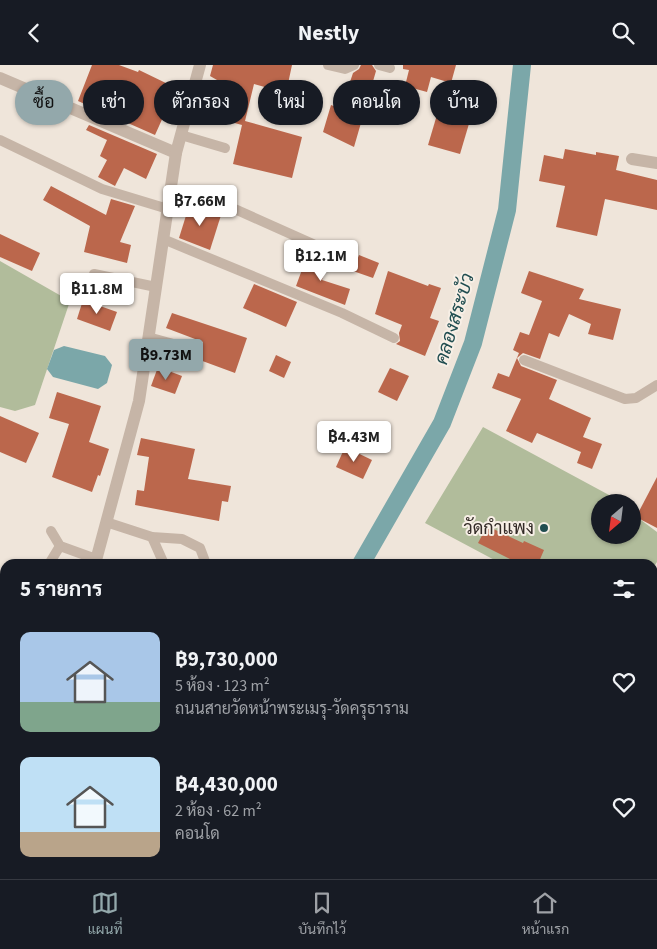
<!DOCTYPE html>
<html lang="th">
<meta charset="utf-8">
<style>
:root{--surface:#171b24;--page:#20242c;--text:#f1f3f6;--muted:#9ea1a6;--line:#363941;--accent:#93a8ab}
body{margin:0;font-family:"Source Sans 3",Sarabun,sans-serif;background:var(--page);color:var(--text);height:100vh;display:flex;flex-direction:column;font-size:19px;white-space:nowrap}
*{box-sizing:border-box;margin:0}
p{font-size:16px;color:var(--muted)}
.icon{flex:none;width:28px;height:28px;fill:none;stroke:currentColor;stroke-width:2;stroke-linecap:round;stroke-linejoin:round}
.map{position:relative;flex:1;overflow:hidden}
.panel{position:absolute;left:0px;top:494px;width:658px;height:321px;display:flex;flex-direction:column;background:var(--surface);border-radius:15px 15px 0 0;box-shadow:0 1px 4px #0004}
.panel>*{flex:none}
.banner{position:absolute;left:15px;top:15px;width:628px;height:45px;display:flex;gap:10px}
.needle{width:32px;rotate:208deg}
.fabs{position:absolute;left:591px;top:429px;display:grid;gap:10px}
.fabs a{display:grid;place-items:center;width:50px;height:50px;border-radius:50%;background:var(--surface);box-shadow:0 1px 4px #0004;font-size:25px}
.price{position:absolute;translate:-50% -42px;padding:0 11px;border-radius:5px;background:#fff;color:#222;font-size:16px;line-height:32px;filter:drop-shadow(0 1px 2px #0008)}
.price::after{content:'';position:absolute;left:50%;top:30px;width:15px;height:11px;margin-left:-8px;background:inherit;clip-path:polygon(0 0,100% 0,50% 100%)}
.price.current{background:var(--accent);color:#111}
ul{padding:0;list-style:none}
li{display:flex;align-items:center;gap:15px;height:125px;padding:0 20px}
li span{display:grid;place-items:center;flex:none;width:140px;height:100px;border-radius:10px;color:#555}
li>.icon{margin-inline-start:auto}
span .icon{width:60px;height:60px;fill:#fffc;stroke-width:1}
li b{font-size:21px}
h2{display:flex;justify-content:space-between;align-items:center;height:60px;padding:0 20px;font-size:21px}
.tag{padding:0 18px;border-radius:22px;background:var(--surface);box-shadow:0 1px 4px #0004;font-size:18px;line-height:45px}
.tag.current{background:var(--accent);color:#111}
header{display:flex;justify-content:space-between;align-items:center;height:65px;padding:0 20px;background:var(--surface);font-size:22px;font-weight:700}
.dock{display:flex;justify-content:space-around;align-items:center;height:70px;border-top:1px solid var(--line);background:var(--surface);font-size:14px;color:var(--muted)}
.dock a{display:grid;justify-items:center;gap:2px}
.dock .current{color:var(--accent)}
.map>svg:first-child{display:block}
</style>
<header><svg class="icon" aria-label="back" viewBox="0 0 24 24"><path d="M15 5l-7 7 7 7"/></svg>Nestly<svg class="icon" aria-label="search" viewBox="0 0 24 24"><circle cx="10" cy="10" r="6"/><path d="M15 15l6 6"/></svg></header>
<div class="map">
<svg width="657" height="814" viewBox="0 0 657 814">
<rect width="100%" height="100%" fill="#efe5da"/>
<g fill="#b1bc9b">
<polygon points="0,196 70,236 35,340 15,346 0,342"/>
<polygon points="483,362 622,437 600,438 600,470 632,470 633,449 657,467 657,497 653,503 652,499 502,499 425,458"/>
<polygon points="0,602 5,603 5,740 0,752"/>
<polygon points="657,622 657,814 460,814 462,810 652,810 652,631"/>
<polygon points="5,794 5,810 180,810 179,814 0,814 0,806"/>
</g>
<g fill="#7ba7a9">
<polygon points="64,281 105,291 112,300 107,318 98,324 53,312 47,304 54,285"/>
<polygon points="657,532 657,573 653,570 653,541"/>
</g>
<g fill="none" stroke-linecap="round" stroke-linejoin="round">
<g stroke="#7ba7a9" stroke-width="18">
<polyline points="361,499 442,358 473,278 507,145 522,0"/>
<polyline points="200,814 201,810"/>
</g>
</g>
<g fill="#bb674c">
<polygon points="92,0 119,0 138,7 139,5 172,21 159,48 164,50 155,70 78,36"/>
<polygon points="213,0 292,0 286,28 254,19 245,56 302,72 292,113 233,99 242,60 216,53 220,37 210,34 217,15 210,11"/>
<polygon points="361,0 372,0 376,6 354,82 323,67 331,40 341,44 353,8 359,4"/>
<polygon points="403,0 456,0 451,18 431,12 427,27 405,21 409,5 403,4"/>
<polygon points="439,43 471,52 460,89 428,80"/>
<polygon points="89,60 157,89 146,114 124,103 115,121 98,112 107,95 100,91 107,75 86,65"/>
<polygon points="565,84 596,90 596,87 619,91 616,105 657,115 657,145 605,134 597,171 556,162 565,121 539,116 544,90 563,94"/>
<polygon points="51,121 106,150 111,134 135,141 120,177 131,180 127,198 84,187 90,161 43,135"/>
<polygon points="189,141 222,147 210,185 179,173"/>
<polygon points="0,169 40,188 32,206 0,192"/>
<polygon points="359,190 379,198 373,213 353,206"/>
<polygon points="307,191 328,199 322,215 350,224 345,240 296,221"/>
<polygon points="388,206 428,221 429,219 441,223 430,253 439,256 425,291 396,279 400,276 399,268 402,260 375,249"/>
<polygon points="529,206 584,224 579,234 621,244 613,275 588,269 591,259 569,249 559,272 549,268 540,294 523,288 517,293 521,301 557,315 549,334 591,353 583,372 602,379 592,404 577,398 581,387 537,368 532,378 506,366 521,334 492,323 498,308 509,312 519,288 513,285 520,267 529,270 542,236 521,228"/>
<polygon points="254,219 297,237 286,262 243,243"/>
<polygon points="83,235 117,247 110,266 77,254"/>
<polygon points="172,248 247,273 235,308 197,294 201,287 203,277 166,263"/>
<polygon points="276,290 291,297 284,313 269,306"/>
<polygon points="158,302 182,311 175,329 151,321"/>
<polygon points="390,303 409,311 397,336 378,327"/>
<polygon points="57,327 101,341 89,377 109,384 100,411 98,410 92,427 52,412 69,359 49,353"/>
<polygon points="0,351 39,368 26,398 0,387"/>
<polygon points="141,373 195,384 188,414 231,421 228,437 222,436 219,456 135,440 137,425 144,426 149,392 137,390"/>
<polygon points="345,382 372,395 363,414 336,402"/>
<polygon points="657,412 657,463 636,452"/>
<polygon points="487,461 523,478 524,476 544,485 538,499 520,499 478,478"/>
</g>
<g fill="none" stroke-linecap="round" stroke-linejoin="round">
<g stroke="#c6b5a7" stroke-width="10">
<polyline points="328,0 345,4 354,0"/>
<polyline points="379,0 390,3"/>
<polyline points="181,70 225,83"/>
<polyline points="0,75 102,124 168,144"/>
<polyline points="170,132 206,136 228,141 313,179"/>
<polyline points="163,174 342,248 394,273"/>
<polyline points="94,209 156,222"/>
<polyline points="148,272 195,285"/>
<polyline points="524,295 625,334 636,333 657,320"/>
<polyline points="106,457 152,472 182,474 200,483 206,499"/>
<polyline points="51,466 60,481 96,494"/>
<polyline points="152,472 164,499"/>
<polyline points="49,499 60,481"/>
<polyline points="0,550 5,552"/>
</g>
<g stroke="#c6b5a7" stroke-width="12">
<polyline points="0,13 176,88"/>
<polyline points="632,94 657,98"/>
<polyline points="652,517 657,510"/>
<polyline points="453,814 455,810"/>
</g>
<g stroke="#c6b5a7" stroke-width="12">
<polyline points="95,499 139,336 176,88 200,0"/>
<polyline points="0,787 5,775"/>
</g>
</g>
<circle fill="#204d50" stroke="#f7efe6" stroke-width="2" cx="544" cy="463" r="5"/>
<g text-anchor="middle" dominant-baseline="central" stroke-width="4" stroke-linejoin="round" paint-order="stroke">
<g font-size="18" fill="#332b27" stroke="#f7efe6" text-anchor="end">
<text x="534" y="463">วัดกำแพง</text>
</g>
<g font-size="19" font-style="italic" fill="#204d50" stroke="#f7efe6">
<text transform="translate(455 254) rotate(-73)">คลองสระบัว</text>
</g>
</g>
</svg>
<div class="fabs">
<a><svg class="needle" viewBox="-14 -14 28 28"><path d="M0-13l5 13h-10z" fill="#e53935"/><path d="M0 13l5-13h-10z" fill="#9ea1a6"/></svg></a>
</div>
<b class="price" style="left:200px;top:162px">฿7.66M</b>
<b class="price" style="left:321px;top:217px">฿12.1M</b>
<b class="price" style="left:97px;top:250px">฿11.8M</b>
<b class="price current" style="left:166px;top:316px">฿9.73M</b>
<b class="price" style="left:354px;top:398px">฿4.43M</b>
<div class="banner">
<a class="tag current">ซื้อ</a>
<a class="tag">เช่า</a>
<a class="tag">ตัวกรอง</a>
<a class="tag">ใหม่</a>
<a class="tag">คอนโด</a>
<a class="tag">บ้าน</a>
</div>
<section class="panel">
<h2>5 รายการ<svg class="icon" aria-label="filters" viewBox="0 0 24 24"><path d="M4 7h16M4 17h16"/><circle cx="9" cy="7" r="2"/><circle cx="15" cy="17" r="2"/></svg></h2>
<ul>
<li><span style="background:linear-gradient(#a9c7e8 70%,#7fa58c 0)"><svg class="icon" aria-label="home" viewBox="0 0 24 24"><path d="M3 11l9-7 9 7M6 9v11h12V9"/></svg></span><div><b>฿9,730,000</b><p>5 ห้อง · 123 m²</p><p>ถนนสายวัดหน้าพระเมรุ-วัดครุธาราม</p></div><svg class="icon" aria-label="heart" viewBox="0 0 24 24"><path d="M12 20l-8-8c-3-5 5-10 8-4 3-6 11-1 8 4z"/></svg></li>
<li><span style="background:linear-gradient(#bfe0f5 75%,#b9a48a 0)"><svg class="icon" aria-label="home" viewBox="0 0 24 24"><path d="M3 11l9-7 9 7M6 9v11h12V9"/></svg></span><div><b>฿4,430,000</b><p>2 ห้อง · 62 m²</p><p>คอนโด</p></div><svg class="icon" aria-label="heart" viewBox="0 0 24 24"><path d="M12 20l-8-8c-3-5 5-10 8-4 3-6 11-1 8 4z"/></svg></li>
</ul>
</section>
</div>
<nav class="dock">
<a class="current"><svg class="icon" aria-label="map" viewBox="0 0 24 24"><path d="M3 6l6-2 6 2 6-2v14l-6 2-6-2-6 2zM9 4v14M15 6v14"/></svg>แผนที่</a>
<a><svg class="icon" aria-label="saved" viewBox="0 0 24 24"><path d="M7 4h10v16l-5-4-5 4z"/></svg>บันทึกไว้</a>
<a><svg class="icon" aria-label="home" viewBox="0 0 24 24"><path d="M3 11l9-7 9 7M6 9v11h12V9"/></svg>หน้าแรก</a>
</nav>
